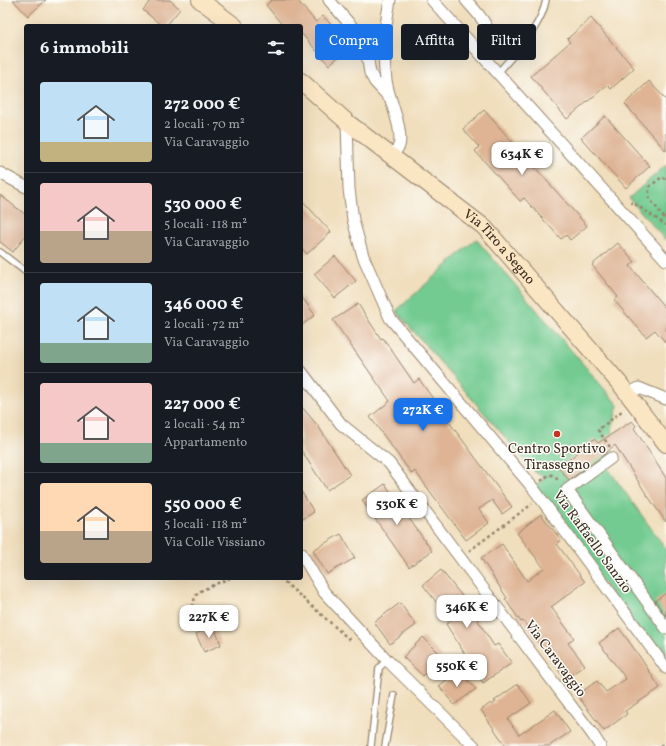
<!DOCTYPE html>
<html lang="it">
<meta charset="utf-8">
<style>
:root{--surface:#171b24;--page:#20242c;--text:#f1f3f6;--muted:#9ea1a6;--line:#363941;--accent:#1a73e8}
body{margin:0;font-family:Vollkorn,serif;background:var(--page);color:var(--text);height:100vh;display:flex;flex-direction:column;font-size:15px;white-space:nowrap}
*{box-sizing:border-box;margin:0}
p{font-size:13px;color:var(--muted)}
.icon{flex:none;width:22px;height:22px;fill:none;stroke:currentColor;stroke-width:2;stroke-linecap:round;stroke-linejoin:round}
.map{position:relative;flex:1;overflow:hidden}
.sheet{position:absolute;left:24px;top:24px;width:279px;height:556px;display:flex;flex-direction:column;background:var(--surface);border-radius:4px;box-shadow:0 4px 16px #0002}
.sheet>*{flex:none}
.guide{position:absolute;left:315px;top:24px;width:291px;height:36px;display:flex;gap:8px}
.price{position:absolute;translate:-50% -34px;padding:0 9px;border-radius:8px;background:#fff;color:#222;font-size:13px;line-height:26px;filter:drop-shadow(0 1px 2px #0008)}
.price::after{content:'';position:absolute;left:50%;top:24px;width:12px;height:9px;margin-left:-6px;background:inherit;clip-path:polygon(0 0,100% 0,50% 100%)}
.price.selected{background:var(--accent);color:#fff}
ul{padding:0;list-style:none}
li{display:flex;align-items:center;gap:12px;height:100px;padding:0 16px}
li+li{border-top:1px solid var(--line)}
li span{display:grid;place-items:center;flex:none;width:112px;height:80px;border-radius:4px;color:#555}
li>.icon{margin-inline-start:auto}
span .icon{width:48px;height:48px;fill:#fffc;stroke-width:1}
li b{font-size:17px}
h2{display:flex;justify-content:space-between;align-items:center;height:48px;padding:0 16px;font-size:17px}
.tag{padding:0 14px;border-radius:4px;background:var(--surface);box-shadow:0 4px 16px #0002;font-size:14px;line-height:36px}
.tag.selected{background:var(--accent);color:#fff}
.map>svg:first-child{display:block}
</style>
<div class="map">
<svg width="666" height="746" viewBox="0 0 666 746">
<rect width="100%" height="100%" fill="#fdfcf7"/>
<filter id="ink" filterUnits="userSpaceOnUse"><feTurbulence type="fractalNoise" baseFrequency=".025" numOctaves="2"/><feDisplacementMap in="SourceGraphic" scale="8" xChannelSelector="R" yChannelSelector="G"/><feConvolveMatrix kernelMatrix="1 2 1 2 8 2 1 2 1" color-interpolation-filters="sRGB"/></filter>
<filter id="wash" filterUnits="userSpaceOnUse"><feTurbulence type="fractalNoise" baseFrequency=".012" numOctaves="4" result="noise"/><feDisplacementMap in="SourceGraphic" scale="16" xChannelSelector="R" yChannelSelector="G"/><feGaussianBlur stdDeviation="0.9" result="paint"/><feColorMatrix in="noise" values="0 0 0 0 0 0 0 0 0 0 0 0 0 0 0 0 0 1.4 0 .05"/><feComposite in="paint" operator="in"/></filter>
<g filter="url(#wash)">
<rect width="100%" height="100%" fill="#f0debc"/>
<g fill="#73cb91" stroke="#577a58">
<polygon points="666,165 666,241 629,198"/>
<polygon points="476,239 618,405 604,463 666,549 666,668 533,488 545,478 535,472 396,311"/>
</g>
<g id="blocks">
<g fill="#deb494">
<polygon points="13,0 46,0 28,16"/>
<polygon points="151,0 170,0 180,9 166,26 162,26 143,10"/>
<polygon points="272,0 297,0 316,22 323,16 351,46 329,65 301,33 301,26 283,26 266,5"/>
<polygon points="591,18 634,68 611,89 607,85 567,119 531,76 570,42 567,39"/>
<polygon points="649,81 666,100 666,151 625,104"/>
<polygon points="484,110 587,226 570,240 566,235 561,239 524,198 520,201 475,151 479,147 463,129"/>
<polygon points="605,116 650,166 626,188 581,138"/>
<polygon points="0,195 26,215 26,235 13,252 0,242"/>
<polygon points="301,199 331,232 307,254 301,247"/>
<polygon points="618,243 635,262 630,266 666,309 666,343 655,330 646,337 614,300 618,297 592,265"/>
<polygon points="335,256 356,281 335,298 314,274"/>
<polygon points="301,296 315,315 301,326"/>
<polygon points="358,304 381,339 383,338 414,383 419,379 436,403 435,403 512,507 502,514 492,500 479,509 489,523 466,540 415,471 412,474 370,417 390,401 333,320"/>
<polygon points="301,406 318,426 350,475 327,490 301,450"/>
<polygon points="632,421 636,426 634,428 666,478 666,522 645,492 615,445 600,458 569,480 559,468 594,439 598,443"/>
<polygon points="385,484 432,551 409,567 362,500"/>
<polygon points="301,491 314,512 301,520"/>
<polygon points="541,514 561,540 557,544 585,582 551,607 574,638 568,643 585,665 565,679 558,670 559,669 523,621 521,622 505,599 507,598 481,558 502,544 527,581 544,568 517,533"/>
<polygon points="341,534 355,558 327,574 313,550"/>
<polygon points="441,570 465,600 494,646 498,644 512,663 483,683 446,624 451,621 423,585"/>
<polygon points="666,593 666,616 655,601"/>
<polygon points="400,603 416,625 390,644 374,622"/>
<polygon points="214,626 221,645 204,652 196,634"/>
<polygon points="619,628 638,654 660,688 625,711 627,714 604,731 577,695 597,681 606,692 626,679 599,643"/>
<polygon points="423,637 442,656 423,676 403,657"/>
<polygon points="458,671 476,689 454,705 439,686"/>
<polygon points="518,684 531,703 508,719 519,735 555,710 570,732 549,746 504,746 505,745 481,710 491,703 492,705 496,702 494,701"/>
</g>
</g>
</g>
<g filter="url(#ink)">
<use href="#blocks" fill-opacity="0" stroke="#96846d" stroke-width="1"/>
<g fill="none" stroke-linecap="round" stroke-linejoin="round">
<g stroke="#96846d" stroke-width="8">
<g id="lane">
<path d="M498,73c18,-22 43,-45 48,-73"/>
<polyline points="0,252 26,272"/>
<polyline points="371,746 379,668 387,660"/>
<polyline points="385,746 394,695"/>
</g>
</g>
<g stroke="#96846d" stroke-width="13">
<g id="street">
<polyline points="329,0 365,42 370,73 375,82 389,97"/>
<path d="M390,0c-5,26 -8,54 -4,80 2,18 18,49 13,66 -2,3 -5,7 -7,10"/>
<polyline points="432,0 666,260"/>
<path d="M466,0c14,17 34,32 14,53"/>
<polyline points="347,122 349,189 353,220 363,256 390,318 533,488 666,668"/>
<polyline points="0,173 26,187"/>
<polyline points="301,371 341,424 389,463 593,735 600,746"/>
<polyline points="627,394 639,388 666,399"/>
<polyline points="611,458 567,490 666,628"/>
<polyline points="301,553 324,592 387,660 474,746"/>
</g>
</g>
<g stroke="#96846d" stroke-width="18">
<g id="secondary">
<polyline points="200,0 235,26"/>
<path id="s1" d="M301,81l46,41 137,105 136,157 46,60"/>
</g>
</g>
<g stroke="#96846d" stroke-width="2.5" stroke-dasharray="3 3" stroke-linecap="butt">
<polyline points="666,179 662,177 649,187 649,198 666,220"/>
<polyline points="631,204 632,202 666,225"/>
<polyline points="610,447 598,430 623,410"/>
<polyline points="541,481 550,474 560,481"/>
<polyline points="469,551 532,504"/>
<polyline points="280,578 351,641"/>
<path d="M193,631c-2,-9 -2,-31 5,-38 4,-4 25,-12 32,-15"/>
<polyline points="660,746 666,742"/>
</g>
<use href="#lane" stroke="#fff" stroke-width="5.5"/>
<use href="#street" stroke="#fff" stroke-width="11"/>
<use href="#secondary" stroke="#fbe6c4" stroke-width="16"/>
</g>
</g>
<circle fill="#c8321e" stroke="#fdfcf7" stroke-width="1.5" cx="557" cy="434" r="4"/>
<g text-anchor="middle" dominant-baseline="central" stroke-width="3" stroke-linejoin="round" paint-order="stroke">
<g font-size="14" fill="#3b2a1e" stroke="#fdfcf7">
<text stroke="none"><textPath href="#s1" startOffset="259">Via Tiro a Segno</textPath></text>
<text transform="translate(592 542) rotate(54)">Via Raffaello Sanzio</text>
<text transform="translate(555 659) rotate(53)">Via Caravaggio</text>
</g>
<g font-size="14" fill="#3b2a1e" stroke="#fdfcf7">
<text x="557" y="449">Centro Sportivo<tspan x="557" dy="16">Tirassegno</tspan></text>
</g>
</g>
</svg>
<b class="price" style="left:522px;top:176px">634K €</b>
<b class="price selected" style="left:423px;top:432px">272K €</b>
<b class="price" style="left:397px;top:526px">530K €</b>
<b class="price" style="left:467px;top:629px">346K €</b>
<b class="price" style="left:209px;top:639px">227K €</b>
<b class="price" style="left:457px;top:688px">550K €</b>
<div class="guide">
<a class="tag selected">Compra</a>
<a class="tag">Affitta</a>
<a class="tag">Filtri</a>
</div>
<section class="sheet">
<h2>6 immobili<svg class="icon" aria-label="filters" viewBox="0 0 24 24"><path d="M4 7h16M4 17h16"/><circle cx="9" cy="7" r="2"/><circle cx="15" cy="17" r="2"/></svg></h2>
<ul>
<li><span style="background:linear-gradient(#bfe0f5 75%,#c2b280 0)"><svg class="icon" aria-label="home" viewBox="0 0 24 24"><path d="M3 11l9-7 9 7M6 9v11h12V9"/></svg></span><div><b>272 000 €</b><p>2 locali · 70 m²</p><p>Via Caravaggio</p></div></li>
<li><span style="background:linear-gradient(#f6c9c9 60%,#b9a48a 0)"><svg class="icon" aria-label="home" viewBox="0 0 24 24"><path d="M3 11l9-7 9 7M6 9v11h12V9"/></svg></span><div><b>530 000 €</b><p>5 locali · 118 m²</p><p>Via Caravaggio</p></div></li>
<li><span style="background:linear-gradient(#bfe0f5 75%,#7fa58c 0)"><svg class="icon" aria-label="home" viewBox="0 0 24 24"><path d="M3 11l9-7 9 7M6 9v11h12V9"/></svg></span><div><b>346 000 €</b><p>2 locali · 72 m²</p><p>Via Caravaggio</p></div></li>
<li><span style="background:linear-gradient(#f6c9c9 75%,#7fa58c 0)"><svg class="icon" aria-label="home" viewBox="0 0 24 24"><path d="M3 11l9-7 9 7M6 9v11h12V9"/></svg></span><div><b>227 000 €</b><p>2 locali · 54 m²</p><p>Appartamento</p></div></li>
<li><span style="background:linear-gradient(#ffd9b3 60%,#b9a48a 0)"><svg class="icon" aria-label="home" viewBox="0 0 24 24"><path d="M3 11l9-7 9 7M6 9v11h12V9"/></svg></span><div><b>550 000 €</b><p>5 locali · 118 m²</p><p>Via Colle Vissiano</p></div></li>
</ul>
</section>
</div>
